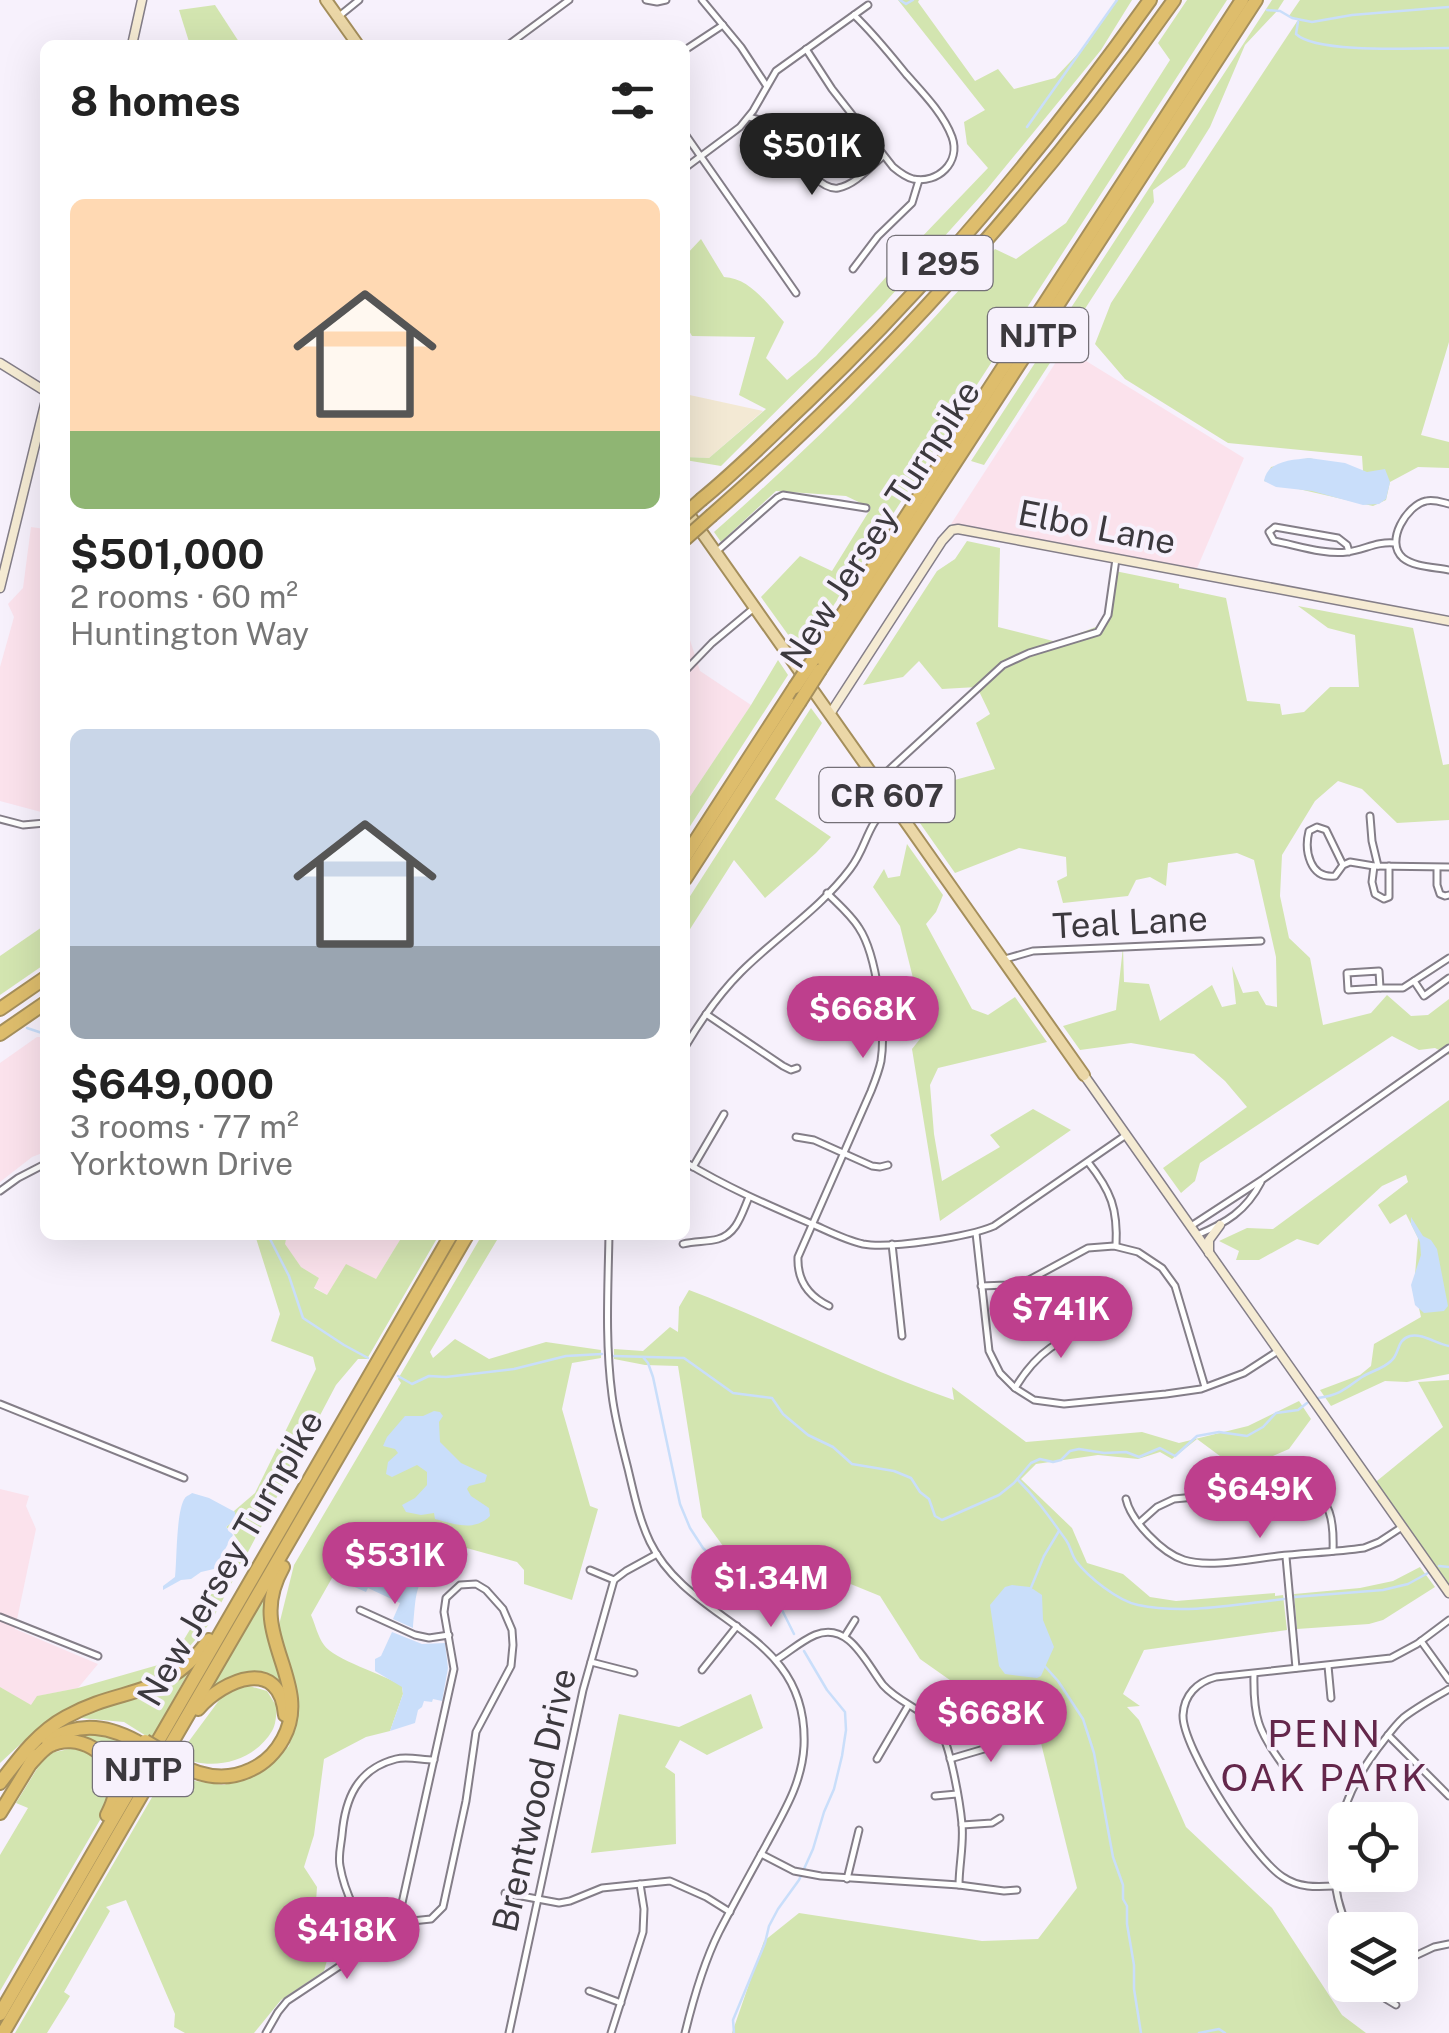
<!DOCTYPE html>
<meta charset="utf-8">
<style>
:root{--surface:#fff;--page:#f6f6f6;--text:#222;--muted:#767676;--accent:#be3f8d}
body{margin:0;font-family:"Public Sans",sans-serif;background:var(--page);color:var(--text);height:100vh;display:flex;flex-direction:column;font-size:38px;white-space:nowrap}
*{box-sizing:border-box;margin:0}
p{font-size:32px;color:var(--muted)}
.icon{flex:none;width:55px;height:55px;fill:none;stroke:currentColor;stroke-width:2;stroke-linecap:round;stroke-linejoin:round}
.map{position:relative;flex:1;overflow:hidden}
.panel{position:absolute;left:40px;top:40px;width:650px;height:1200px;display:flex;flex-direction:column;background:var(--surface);border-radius:15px;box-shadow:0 10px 40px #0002}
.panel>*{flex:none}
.tools{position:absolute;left:1328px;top:1802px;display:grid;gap:20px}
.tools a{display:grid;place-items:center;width:90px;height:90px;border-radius:15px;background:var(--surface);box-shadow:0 10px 40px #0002;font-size:50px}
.price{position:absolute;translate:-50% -85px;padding:0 22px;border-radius:35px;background:var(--accent);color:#fff;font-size:32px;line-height:65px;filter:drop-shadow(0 2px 5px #0008)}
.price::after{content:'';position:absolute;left:50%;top:60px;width:30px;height:22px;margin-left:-15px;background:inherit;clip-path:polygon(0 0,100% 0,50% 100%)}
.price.selected{background:#222;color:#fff}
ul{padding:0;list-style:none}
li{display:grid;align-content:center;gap:20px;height:530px;padding:0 30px}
li span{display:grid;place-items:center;height:310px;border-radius:15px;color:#555}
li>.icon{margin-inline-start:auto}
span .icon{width:180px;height:180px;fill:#fffc;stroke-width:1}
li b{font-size:42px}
h2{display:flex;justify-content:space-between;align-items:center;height:120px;padding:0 30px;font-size:42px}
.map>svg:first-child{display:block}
</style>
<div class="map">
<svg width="1449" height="2033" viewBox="0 0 1449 2033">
<rect width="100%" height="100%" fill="#f7f1fc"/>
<g fill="#fbe2ec">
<polygon points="1065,348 1244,458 1195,573 951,524"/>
<polygon points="31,527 45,529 45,813 0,801 0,667 14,617 8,604 23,588"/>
<polygon points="685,634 690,640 700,671 751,705 685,804"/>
<polygon points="37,1037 45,1037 45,1152 32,1157 0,1182 0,1063"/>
<polygon points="289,1235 403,1235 376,1279 327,1295 314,1287 319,1278 301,1267 284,1244"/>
<polygon points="0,1489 29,1496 26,1506 36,1529 15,1629 98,1664 78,1688 38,1696 31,1706 0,1687"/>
</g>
<polygon fill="#f3e9d4" points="685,394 763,411 709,458 685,457"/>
<g fill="#d3e5b0">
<path d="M898,0h21l-1,2 57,79 23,-12 16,20 41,-11 32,-34 29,-44h16l-31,50 -114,139 -107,119 -159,158 -36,-6v-3l24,1 57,-49 -27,-14 16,-58 -63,-1 -7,-12v-68l16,-17 23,38c26,1 43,27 60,45l-18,36 21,22 29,-24 101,-114 71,-74 -21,-24 -3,-22 21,-12z"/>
<path d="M1187,0h40l-425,654 -41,-57 39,-41 32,15 39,-63 -25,-12 -70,-5 -55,51 -7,-10c100,-88 195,-182 281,-283l21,10 50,-36 104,-163 -12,-17z"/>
<polygon points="1272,0 1284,0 1277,11 1245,45 1210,127 1185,167 1153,190 1154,202 984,465 971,461"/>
<polygon points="1300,0 1449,0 1449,342 1421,435 1449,442 1449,468 1418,467 1390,482 1386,500 1373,506 1264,481 1271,467 1309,458 1363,471 1362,456 1228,443 1125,379 1095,344 1111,303 1298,20 1289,16"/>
<polygon points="215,5 241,45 190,45 179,10"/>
<polygon points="967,541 1000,548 998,627 1057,642 1106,623 1115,571 1179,584 1179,588 1226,598 1247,701 1280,704 1282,715 1304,712 1330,687 1359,687 1355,635 1328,628 1298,606 1413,628 1443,765 1449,764 1449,820 1397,823 1362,789 1338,781 1315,801 1282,855 1280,896 1289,938 1310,958 1323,1025 1371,1013 1387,995 1411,1016 1428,1015 1449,999 1449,1055 1435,1048 1419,1050 1392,1036 1200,1163 1195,1181 1181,1193 1163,1168 1247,1107 1225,1081 1194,1054 1131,1043 1080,1050 1063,1026 1116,1010 1123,947 1124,982 1149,984 1160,1021 1212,985 1222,1007 1236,1004 1232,966 1243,993 1258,991 1266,1005 1277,1007 1276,957 1254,860 1237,853 1168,863 1166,886 1150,877 1136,880 1128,896 1063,903 1057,881 1067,876 1066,857 1019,848 955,873 915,816 951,781 995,769 976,723 990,714 977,687 942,689 919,661 903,677 863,685 937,571 955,559"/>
<polygon points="778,660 788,675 685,834 685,804 751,705"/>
<polygon points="811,708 822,723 775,799 831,837 816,853 765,898 734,860 685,937 685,904"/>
<polygon points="907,844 943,895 936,912 926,924 972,1009 988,1015 1015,997 1047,1042 938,1068 930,1085 934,1134 942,1181 1000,1147 990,1135 1033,1109 1071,1130 940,1221 912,1049 920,1039 913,978 900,926 873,887 884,869 888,878 900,876"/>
<polygon points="45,925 45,964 0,995 0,956"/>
<polygon points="1449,1100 1449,1374 1407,1382 1385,1381 1331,1406 1320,1390 1360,1375 1371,1366 1374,1344 1421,1317 1414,1287 1418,1238 1406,1214 1390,1224 1378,1205 1408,1182 1406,1175 1382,1186 1318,1245 1297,1239 1259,1260 1236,1260 1239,1251 1219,1241 1247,1228 1273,1229"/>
<polygon points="255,1235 287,1235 285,1244 301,1267 319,1278 314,1288 327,1295 346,1264 376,1279 403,1235 439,1235 367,1359 358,1359 336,1385 211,1622 167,1672 40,1726 0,1763 0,1687 31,1705 37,1696 78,1688 158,1665 177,1651 241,1545 233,1533 226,1527 236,1519 234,1511 255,1493 316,1369 313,1357 271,1341 280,1314"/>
<path d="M482,1235h18l-70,117 3,6 22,-19 34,20 57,-17 55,8v8l-29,5 -10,46 28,97 8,3 -26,91 -48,-16v-14l-7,-8 -65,-18 -56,24 -15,-3 -8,-12 -37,18 -25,44c4,9 7,22 13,30 10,15 60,29 78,41l1,8 -13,37 -24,6 -42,22 -10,76 -10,32 13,20 -2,30 16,11 8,12 -11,17 -4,14 -43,29 -27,33h-69l-11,-6 1,-13 -49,-114 -20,7 4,4 -46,81 6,4 -23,37h-32l154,-265 26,13 29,4 43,-18 22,-21 8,-29 -18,-92 15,-60 107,-182 -3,-4z"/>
<path d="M689,1290c90,34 175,79 265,110l-2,-13 74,55 116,-10 37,11 69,-17 51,-25 12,18 -22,30 -39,17 -26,-7 -27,-20 -25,20 -12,-7 -22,7 -40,-4 -62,9 -15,15 51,49 15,35 36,11 27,23 26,4 99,-8v3l8,-1 4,35 -143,20 -21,44 17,12 -13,1 12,13 47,107 86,81 70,107 24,18h-634l32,-92 35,-28 183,28 56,-2 39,-51 -44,-177 -59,-14 -54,-38 -40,-63 -71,-29 -78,-10 -29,-40 -24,-151 -33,-1 -31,-6v-10l29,2 27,-24 8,5 1,-25z"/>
<polygon points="1449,1380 1449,1594 1372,1485 1443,1427 1418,1382"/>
<polygon points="1420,1567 1435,1587 1383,1620 1369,1624 1297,1629 1294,1594 1360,1588 1393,1581"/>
<path d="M267,1592l19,103c-34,-23 -35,-27 -74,-8z"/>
<polygon points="192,1666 151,1739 124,1722 80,1718"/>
<path d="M242,1684l25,7 10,16c-1,8 -1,18 -5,24 -19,32 -62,41 -94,25l45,-61z"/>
<polygon points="751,1694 763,1728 707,1755 680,1740 665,1767 675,1774 676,1844 591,1853 619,1714 679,1727"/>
<polygon points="100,1734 110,1735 144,1749 119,1795 116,1765 69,1736"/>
<polygon points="78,1747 102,1758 109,1778 107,1808 0,1991 0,1855 28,1808 16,1803 46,1754"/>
</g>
<g fill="#c9defa">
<path d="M1309,458l36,5 22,9 18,-3 5,13 -4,17 -7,5 -16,1 -51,-14 -36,-4 -12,-6c3,-20 27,-21 45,-23z"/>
<polygon points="1411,1217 1423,1236 1431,1240 1437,1249 1448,1306 1444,1311 1424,1313 1415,1305 1411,1285 1421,1255 1420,1242 1411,1224"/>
<path d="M434,1411l6,1 3,4 -4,6 1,20 21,21 26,12 -2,7 -16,4 -2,3 4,7 18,12 1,8c-16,16 -36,8 -55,3l-1,-6 -13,2 -15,-3 -4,-7 13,-7 12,-13v-13l-10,-7 -25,12 -6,-3 2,-12 10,-9 -3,-4 -12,-3 4,-9 18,-21h18z"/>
<path d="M192,1493l17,5 26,14 1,7 -10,8 7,8 -19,34 -13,3 -10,7 -10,1 -18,10v-4l12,-9c2,-16 1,-67 10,-79 1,-2 5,-3 7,-5z"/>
<path d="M352,1538c18,7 17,17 29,27 12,9 27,-3 38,-5 11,-2 22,-2 33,-3 -39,20 -35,32 -39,71l-20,-9 7,-16 -32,-15 -2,4 -32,-14c5,-17 1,-29 18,-40z"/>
<polygon points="1012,1585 1030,1587 1042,1595 1043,1620 1054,1647 1041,1676 1037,1678 1005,1674 999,1666 990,1605 1005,1587"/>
<polygon points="392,1632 422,1644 445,1643 448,1668 442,1701 433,1699 432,1702 424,1701 422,1707 418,1710 415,1723 390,1731 403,1694 402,1687 375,1671 375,1659 381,1656"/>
</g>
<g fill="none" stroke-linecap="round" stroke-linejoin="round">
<g stroke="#c9defa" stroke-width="2.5">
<polyline points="900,0 906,4 913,0"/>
<polyline points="1267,10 1280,11 1292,18 1312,22 1352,15 1449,7"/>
<path d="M1298,22l-2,12c21,20 121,14 153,14"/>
<polyline points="1027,127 1117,0"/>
<polyline points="27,1028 45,1034"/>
<polyline points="268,1235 289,1276 303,1318 344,1345 368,1358"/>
<polyline points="614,1356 684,1358 733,1393 772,1398 783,1414 808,1435 833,1447 852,1464 894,1471 911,1478 920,1492 929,1499 935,1516 942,1520 999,1495 1014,1483 1031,1463 1040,1459 1053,1462 1061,1460 1070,1451 1079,1449 1104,1453 1126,1452 1139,1457 1160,1448 1175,1456 1197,1436 1219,1432 1247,1436 1263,1427 1276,1413 1298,1410 1307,1403"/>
<polyline points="643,1357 648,1363 653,1377 680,1504 690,1528 703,1548 714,1559 768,1597 782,1610 794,1634"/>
<polyline points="398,1376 412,1384 429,1376 446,1377 514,1369 566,1356 602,1354"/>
<path d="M1318,1398c22,-3 27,-9 44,-21 9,-6 21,-8 29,-16 9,-7 5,-21 19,-25 12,-3 27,8 39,10"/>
<path d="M1018,1480c20,20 32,38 48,60 5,7 5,14 10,21 12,16 42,40 62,44 47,10 100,-1 146,-6"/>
<polyline points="1439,1566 1449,1567"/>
<polyline points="1030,1590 1044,1556 1059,1531"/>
<polyline points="1294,1597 1383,1590 1408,1584 1428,1573"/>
<polyline points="1042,1663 1058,1681 1083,1719 1094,1753 1113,1857 1123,1885 1123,1899 1127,1906 1127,1924 1134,1965 1134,1989 1141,2033"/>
<polyline points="734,2033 733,2020 765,1943 769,1926 778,1909 799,1880 813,1849 824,1812 834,1789 842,1756 846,1730 845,1712 827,1690 804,1651"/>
<polyline points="1199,2033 1219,2029 1225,2033"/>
</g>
<g stroke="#847e88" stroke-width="9">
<g id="street">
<polyline points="646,0 657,2 666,0"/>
<polyline points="702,0 741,47 766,85"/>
<polyline points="338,17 359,0"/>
<polyline points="508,45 569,0"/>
<path d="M806,49l26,40 61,78c6,5 12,10 20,12 25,5 48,-17 39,-42 -9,-24 -30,-45 -46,-63 -17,-21 -33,-41 -52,-59"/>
<polyline points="685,50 723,25"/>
<path d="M749,117c11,3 20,5 28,13 16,14 37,61 61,58 17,-3 32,-21 45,-32"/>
<polyline points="685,134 796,293"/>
<polyline points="685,168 740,127 753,111 776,71 868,5"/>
<polyline points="853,269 878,236 912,203 919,180"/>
<path d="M1449,504c-8,-2 -15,-5 -23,-3 -19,4 -42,41 -23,57 11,9 32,9 46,12"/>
<polyline points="716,552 777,498 783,495 866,508"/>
<path d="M1349,552l-2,-7 -9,-7 -63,-11 -6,5 5,9c22,4 50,14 73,11 17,-2 30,-11 48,-9"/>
<polyline points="685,671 712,643 754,608"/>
<polyline points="879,779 1003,665 1029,653 1098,632 1108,615 1116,559"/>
<polyline points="1370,816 1372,841 1378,866"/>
<polyline points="0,819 23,825 45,823"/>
<path d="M1343,865l-17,-35 -9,-3 -8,4c-5,20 1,48 26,45l8,-11 7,-3 24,4 75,1"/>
<polyline points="1374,866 1372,882 1375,894 1384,899 1389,897 1389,866"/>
<polyline points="1437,868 1437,885 1440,894 1445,896 1449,895"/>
<path d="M827,893c11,11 24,22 32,35 18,27 27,101 22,133 -2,10 -6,20 -10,30l-73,166c-1,23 10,39 31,49"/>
<polyline points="1005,959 1033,951 1261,941"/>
<polygon points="1379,971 1380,988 1348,990 1347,973"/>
<polyline points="1414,981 1424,996 1449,978"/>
<polyline points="1381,988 1403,988 1449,958"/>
<polyline points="815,1003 878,996"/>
<polyline points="706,1014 783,1066 791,1070 797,1068"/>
<path d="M685,1047c16,-27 34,-53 56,-75 35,-35 79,-63 109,-103 18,-23 15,-44 41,-65"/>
<polyline points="796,1137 814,1140 872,1166 880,1167 888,1165"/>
<path d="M685,1162c41,25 83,43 127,62 16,7 33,16 51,20 26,5 106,-7 131,-18l132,-91"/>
<path d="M1088,1162c23,29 30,47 28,84"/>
<polyline points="693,1167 724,1114"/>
<polyline points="0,1191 18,1178 45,1164"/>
<polyline points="1191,1226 1263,1179 1449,1048"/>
<polyline points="976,1233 989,1351 1000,1373 1015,1388 1034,1400 1064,1404 1166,1394 1201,1389 1244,1373 1278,1351"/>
<path d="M609,1235c-1,53 -4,107 3,160 3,25 10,50 16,74 6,25 11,50 22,73 41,84 159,88 154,204 -2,38 -21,67 -38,99 -16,29 -32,58 -47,87 -15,30 -26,68 -34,101"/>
<path d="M1197,1235c29,-12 49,-24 64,-53"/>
<path d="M683,1244c12,-3 24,-2 35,-5 19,-5 24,-26 31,-42"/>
<polyline points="892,1244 902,1336"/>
<polyline points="981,1286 1007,1285 1029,1280 1088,1248 1114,1246 1138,1252 1162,1268 1175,1286 1205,1387"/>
<circle cx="1107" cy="1322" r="10"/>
<path d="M1015,1388c23,-38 44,-48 83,-63"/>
<polyline points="0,1404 184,1478"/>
<path d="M1126,1499c5,22 36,54 58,61 25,8 67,-1 94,-4 28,-3 58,-4 86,-8l15,-6 23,-15"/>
<path d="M1139,1523l18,-16 17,-8 128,-12c30,9 32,36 31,64"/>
<polyline points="1286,1557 1296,1668"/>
<polyline points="590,1570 614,1580"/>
<polyline points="614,1580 626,1571 657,1554"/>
<polyline points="360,1610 415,1635 429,1638 449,1635"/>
<polyline points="0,1617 98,1656"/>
<polyline points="845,1636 855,1620"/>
<polyline points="1421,1641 1449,1680"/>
<path d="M776,1660c13,-8 25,-19 39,-25 34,-14 51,28 68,50 16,18 40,24 55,42 12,15 22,76 24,97 2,20 -3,41 -3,61"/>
<polyline points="591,1662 634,1673"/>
<polyline points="1328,1666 1331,1698"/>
<polyline points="702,1670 737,1626"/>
<path d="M1254,1674c-1,43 4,57 29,91"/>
<polyline points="1388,1735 1449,1796"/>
<polyline points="877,1759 908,1706"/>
<polyline points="950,1759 984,1749 1009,1727"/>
<polyline points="935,1796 957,1794"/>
<polyline points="962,1825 992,1823 1000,1818"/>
<polyline points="761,1854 794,1871 821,1876 959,1885 1004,1891 1017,1890"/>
<polyline points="1400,1856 1410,1884"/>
<polyline points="847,1879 859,1830"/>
<path d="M1335,1886c-19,1 -36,2 -52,-9 -29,-18 -101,-129 -100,-162 1,-20 14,-33 33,-38l175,-19 26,-14 32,-24"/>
<polyline points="505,1893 559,1903 570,1901 602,1888 670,1881 706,1897 730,1912"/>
<path d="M1349,1930c-30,-62 -11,-130 29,-182 8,-10 16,-22 25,-30 14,-11 31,-20 46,-29"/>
<path d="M375,1943c-16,-24 -30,-48 -35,-77 -2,-10 1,-21 2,-31 3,-36 15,-66 54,-76 11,-3 26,1 38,1"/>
<polyline points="1400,1963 1434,1947 1449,1944"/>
<polyline points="1376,1985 1386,1999 1396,2005"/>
<polyline points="589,1991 621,2003"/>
<polyline points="266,2033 278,2012 287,2001 382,1938 390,1930 402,1903 454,1669 444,1612 446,1598 460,1585 476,1584 486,1590 503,1609 512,1630 513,1645 511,1666 476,1732 466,1801 443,1907 431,1919 412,1921 397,1916"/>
<polyline points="509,2033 583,1690 614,1580"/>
<polyline points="611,2033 643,1932 644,1909 640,1884"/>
</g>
</g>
<g stroke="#847e88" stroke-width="11">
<g id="secondary">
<polyline points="132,45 142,0"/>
<polyline points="0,363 45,391"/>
<polyline points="0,588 45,404"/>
<polyline points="830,714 942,541 952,530 958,529 1449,621"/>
<polyline points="1084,1075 1449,1593"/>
<polyline points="1209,1253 1209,1240 1220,1225"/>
</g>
</g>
<g stroke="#a58f5c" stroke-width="14">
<g id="primary">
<polyline points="326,0 358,45"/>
<polyline points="686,510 1084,1075"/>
</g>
</g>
<g stroke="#a58f5c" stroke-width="16">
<g id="highway">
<path d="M702,499c37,-30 71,-65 106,-98 127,-122 240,-258 342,-401"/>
<path d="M712,515c174,-152 329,-326 462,-515"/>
<polyline points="813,660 1242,0"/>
<polyline points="820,670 1256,0"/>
<polyline points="685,857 795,687"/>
<polyline points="685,879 799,703"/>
<polyline points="0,1009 45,978"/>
<polyline points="0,1034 45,1003"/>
<path d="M198,1709c26,-30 82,-53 87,6"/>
<path d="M48,1741c32,-21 63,-15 95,4"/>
<path d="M31,1763c6,-6 11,-13 18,-17 28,-15 65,7 66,38 1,12 -3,21 -8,31"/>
<path d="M176,1763c23,13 49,19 74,7 14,-6 26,-18 33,-31 23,-41 -8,-79 -12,-120 -2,-18 3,-36 12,-52"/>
<path d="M0,1783c19,-25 38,-51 66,-66 57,-32 98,-16 143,-77"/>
<polyline points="0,1813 35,1756"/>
<polyline points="0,2014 451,1235"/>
<polyline points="3,2033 467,1235"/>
</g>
</g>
<use href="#street" stroke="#fff" stroke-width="5"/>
<use href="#secondary" stroke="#f5ebd3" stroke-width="8"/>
<use href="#primary" stroke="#ebd7a7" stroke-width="10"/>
<use href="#highway" stroke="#debd6c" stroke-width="12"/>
<g stroke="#a58f5c" stroke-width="16" stroke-linecap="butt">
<g id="highway-bridge">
<polyline points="685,514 702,499"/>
<polyline points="685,539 712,515"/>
<polyline points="795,687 813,660"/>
<polyline points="799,703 820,670"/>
<polyline points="145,1741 177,1760"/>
</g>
</g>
<use href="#highway-bridge" stroke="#debd6c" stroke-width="12"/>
</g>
<g text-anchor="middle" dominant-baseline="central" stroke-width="8" stroke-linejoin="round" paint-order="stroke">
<g fill="#f7f1fc" stroke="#747077" stroke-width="2.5">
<rect x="887.5" y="236" width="105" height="54" rx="8"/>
<rect x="988" y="308" width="100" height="54" rx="8"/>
<rect x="819.5" y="768" width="135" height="54" rx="8"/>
<rect x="93" y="1742" width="100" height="54" rx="8"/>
</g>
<g font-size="32" font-weight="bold" fill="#3c393e">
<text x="940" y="263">I 295</text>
<text x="1038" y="335">NJTP</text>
<text x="887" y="795">CR 607</text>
<text x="143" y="1769">NJTP</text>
</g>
<g font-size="35" fill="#3c393e" stroke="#f7f1fc">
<text transform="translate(880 524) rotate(-57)">New Jersey Turnpike</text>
<text transform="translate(1097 527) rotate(11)">Elbo Lane</text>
<text transform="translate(1130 922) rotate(-3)">Teal Lane</text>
<text transform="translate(230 1558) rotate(-60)">New Jersey Turnpike</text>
<text transform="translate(534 1800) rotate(-77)">Brentwood Drive</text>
</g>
<g font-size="38" letter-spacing="2.5" fill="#64274b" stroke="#f7f1fc">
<text x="1325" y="1733">PENN<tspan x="1325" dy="44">OAK PARK</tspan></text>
</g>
</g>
</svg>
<div class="tools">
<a><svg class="icon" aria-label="locate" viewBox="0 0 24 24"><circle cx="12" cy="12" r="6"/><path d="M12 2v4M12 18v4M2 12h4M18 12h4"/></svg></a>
<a><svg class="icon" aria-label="layers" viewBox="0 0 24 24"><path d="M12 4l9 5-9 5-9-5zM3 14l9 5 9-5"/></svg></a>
</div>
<b class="price selected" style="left:812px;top:198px">$501K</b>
<b class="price" style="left:863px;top:1061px">$668K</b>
<b class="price" style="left:1061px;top:1361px">$741K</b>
<b class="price" style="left:1260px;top:1541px">$649K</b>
<b class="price" style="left:395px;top:1607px">$531K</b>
<b class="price" style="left:771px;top:1630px">$1.34M</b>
<b class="price" style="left:991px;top:1765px">$668K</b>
<b class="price" style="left:347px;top:1982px">$418K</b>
<section class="panel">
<h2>8 homes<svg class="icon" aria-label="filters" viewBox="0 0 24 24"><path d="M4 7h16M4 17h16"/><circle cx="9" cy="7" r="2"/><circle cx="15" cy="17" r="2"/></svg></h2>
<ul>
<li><span style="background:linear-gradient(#ffd9b3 75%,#8fb573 0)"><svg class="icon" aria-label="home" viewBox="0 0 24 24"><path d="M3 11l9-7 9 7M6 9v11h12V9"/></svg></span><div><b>$501,000</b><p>2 rooms · 60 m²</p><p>Huntington Way</p></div></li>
<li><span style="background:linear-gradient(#c9d6e8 70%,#9aa5b1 0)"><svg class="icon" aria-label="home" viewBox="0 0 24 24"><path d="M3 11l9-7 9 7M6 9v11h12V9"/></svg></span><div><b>$649,000</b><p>3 rooms · 77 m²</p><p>Yorktown Drive</p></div></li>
</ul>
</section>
</div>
